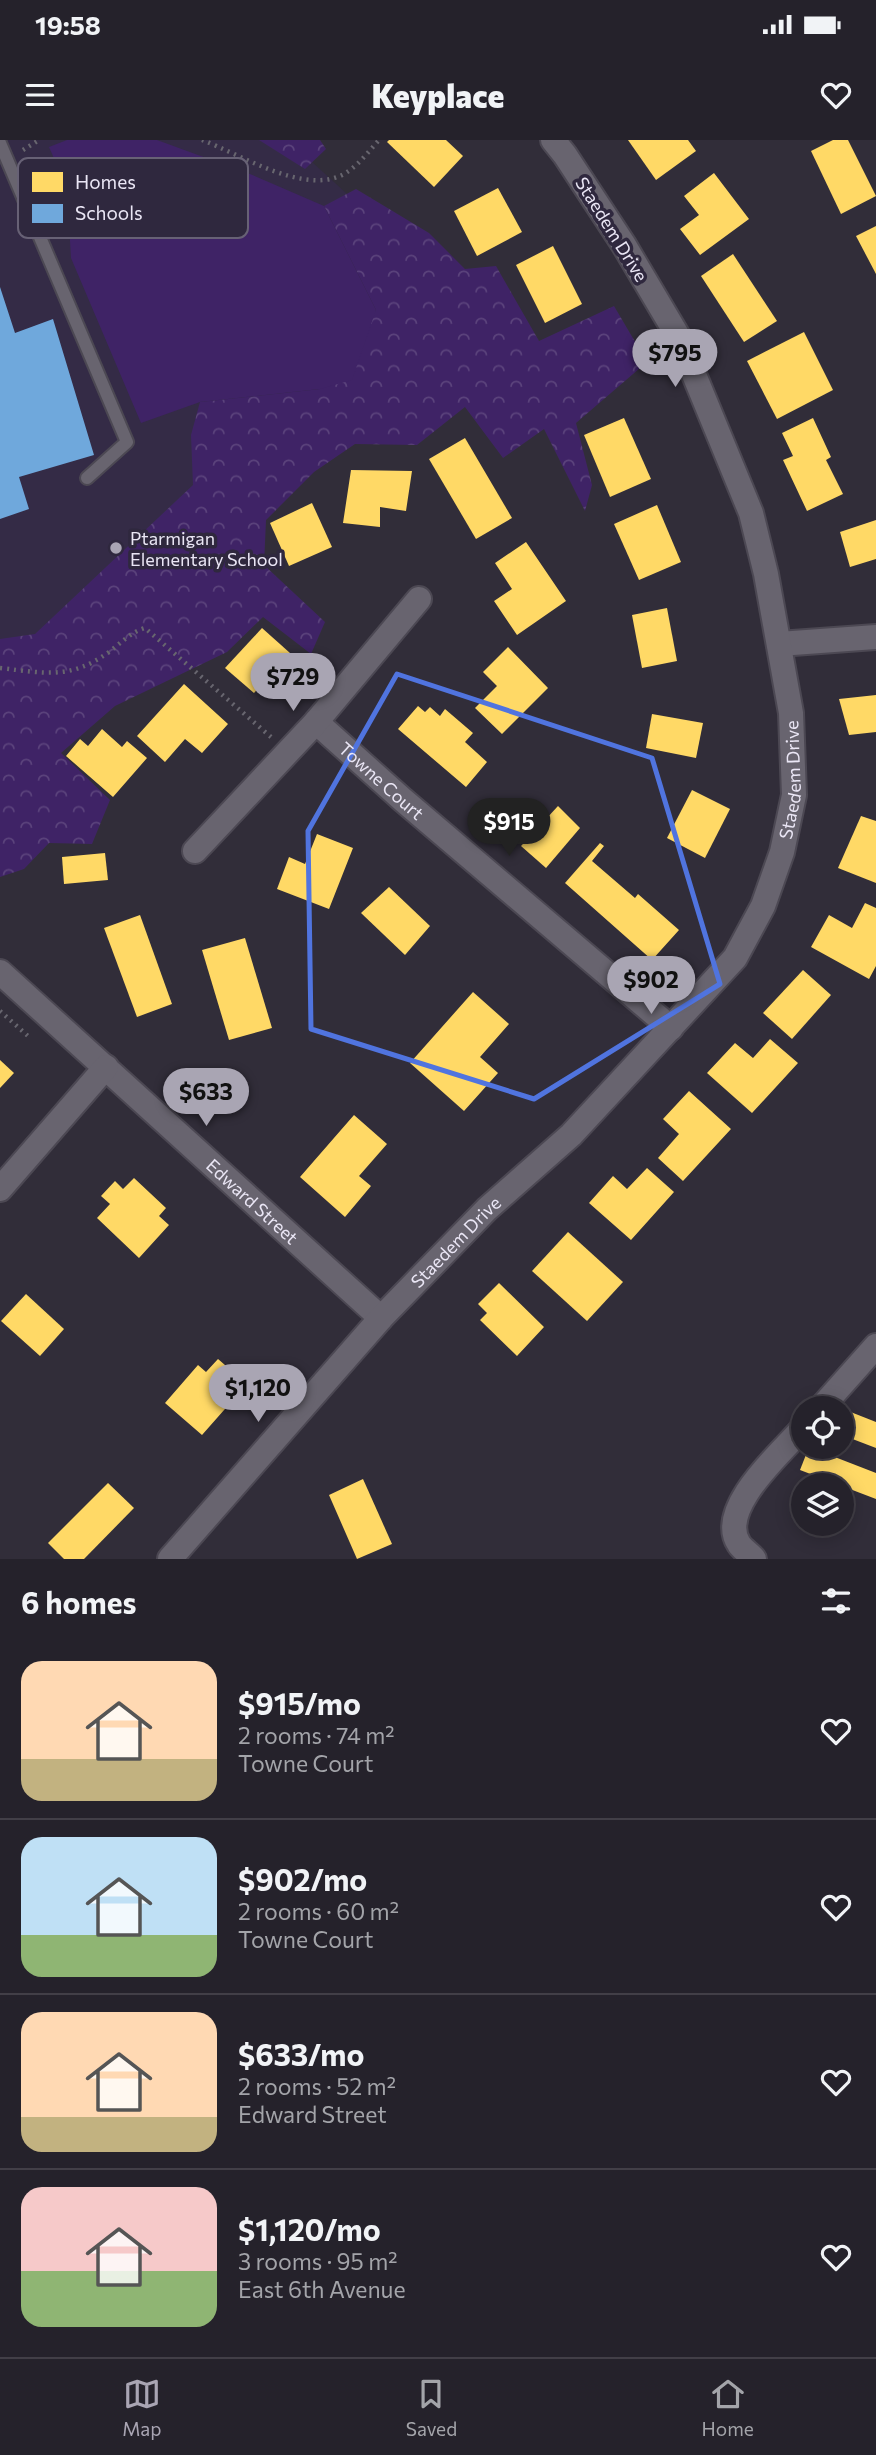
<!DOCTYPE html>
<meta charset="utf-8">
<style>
:root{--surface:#25222b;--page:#2d2a33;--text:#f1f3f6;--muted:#a3a4a9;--line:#423f47;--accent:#a9a5b3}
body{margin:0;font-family:Commissioner,sans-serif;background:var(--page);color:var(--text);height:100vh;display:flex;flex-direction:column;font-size:26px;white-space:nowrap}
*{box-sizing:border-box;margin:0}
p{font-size:23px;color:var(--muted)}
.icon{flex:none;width:38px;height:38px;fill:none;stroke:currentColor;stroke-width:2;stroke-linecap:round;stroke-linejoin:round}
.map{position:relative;height:1419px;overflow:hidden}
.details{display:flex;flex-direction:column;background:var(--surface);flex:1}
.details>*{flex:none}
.fabs{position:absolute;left:791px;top:1256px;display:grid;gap:14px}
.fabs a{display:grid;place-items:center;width:63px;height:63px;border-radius:50%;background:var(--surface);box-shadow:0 4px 18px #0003,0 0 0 2px var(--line);font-size:35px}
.price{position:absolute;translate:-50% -60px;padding:0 16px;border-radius:24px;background:var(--accent);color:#111;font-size:23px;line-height:46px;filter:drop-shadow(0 2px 4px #0008)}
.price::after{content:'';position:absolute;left:50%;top:42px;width:21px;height:16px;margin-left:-10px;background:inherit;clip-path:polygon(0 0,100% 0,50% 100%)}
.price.on{background:#222;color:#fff}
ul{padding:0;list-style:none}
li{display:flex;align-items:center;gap:21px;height:175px;padding:0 21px}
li+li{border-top:2px solid var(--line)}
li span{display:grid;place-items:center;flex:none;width:196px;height:140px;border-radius:21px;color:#555}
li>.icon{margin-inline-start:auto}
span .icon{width:84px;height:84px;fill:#fffc;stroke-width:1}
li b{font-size:30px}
h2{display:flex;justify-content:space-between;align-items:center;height:84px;padding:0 21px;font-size:30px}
.status{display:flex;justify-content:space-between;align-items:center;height:49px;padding:0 35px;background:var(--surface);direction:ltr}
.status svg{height:19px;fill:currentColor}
header{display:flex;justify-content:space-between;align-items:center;height:91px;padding:0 21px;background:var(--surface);font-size:32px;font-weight:800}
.tab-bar{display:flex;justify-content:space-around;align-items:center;height:98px;border-top:2px solid var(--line);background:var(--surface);font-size:19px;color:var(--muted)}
.tab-bar a{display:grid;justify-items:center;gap:4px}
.tab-bar .on{color:var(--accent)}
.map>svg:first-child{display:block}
</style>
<div class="status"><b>19:58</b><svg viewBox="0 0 49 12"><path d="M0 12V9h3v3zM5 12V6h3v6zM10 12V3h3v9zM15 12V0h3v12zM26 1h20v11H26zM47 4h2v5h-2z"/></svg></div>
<header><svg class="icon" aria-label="menu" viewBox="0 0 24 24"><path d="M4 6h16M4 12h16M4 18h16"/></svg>Keyplace<svg class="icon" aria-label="heart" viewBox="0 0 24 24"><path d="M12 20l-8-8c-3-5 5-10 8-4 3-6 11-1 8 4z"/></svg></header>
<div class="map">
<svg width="876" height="1419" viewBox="0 0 876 1419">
<defs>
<pattern id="forest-crowns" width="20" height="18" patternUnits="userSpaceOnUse" patternTransform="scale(1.75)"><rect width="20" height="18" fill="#3f2366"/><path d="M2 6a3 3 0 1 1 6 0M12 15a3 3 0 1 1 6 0" fill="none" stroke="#5b437c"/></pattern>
</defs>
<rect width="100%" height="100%" fill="#312d39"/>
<polygon fill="#342b46" points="0,0 288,0 463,160 0,656"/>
<g fill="url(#forest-crowns)">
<polygon points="259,0 320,0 326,9 305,29"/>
<polygon points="356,49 429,93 465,129 496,126 539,201 614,166 647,222 576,283 592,345 585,371 544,289 503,318 465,267 417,305 355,304 314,332 266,380 264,425 325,482 311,514 263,477 227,512 115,566 61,613 110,660 92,704 49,703 24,729 0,737 0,499 35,494 193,345 191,295 200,262 320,249 376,170 324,66"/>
</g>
<polygon fill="#3f2366" points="67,0 157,0 250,34 324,66 376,170 352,240 320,249 200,262 141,283 71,118 67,48 49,7"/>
<g fill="#ffd966">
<polygon points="389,0 446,0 463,16 434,47 387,2"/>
<polygon points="628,0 688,0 696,11 656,40"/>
<polygon points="833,0 848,0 876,56 841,74 811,11"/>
<polygon points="714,33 749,79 700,115 680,89 699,75 684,56"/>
<polygon points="498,48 522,92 477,116 454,71"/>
<polygon points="876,86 876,134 856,96"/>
<polygon points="553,106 582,164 545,183 516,125"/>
<polygon points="733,114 777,181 744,202 701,136"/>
<polygon points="804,192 833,250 777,279 747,221"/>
<polygon points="624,278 651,339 610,357 584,295"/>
<polygon points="813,278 831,317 826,320 843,354 807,371 783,320 793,316 782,293"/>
<polygon points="465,298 512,378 476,399 429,319"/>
<polygon points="351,330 412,331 406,371 380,367 380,387 343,383"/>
<polygon points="312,363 332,407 289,426 270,383"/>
<polygon points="657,365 681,422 639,440 614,384"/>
<polygon points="876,380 876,419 850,427 840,392"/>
<polygon points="526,402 566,461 517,495 494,461 512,449 495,423"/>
<polygon points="667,468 677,521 642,528 632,475"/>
<polygon points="262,488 290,513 254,553 225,528"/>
<polygon points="508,507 548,548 502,594 475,568 497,546 483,532"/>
<polygon points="184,544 228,584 202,613 185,599 165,622 137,596"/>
<polygon points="876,555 876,592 849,595 839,559"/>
<polygon points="418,566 425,572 430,567 440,576 445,569 473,593 465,602 487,622 466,647 398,589"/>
<polygon points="652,574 703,583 696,618 646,608"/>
<polygon points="102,589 122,607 127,601 147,618 113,657 66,616 80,599 88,606"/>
<polygon points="692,650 730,669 705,718 667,698"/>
<polygon points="558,666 580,688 546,728 521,706"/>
<polygon points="861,676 876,681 876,743 838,728"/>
<polygon points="317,694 353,708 329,769 277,749 289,717 305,724"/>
<polygon points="600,703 604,706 592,721 635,758 638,754 679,790 652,820 565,743"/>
<polygon points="105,713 108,740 64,744 62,717"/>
<polygon points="389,747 430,786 405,815 361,773"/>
<polygon points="865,763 876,768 876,826 869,839 811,807 829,775 852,788"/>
<polygon points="140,775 172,864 137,877 104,788"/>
<polygon points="245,798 272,888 229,900 202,810"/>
<polygon points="803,830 831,855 792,899 763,873"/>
<polygon points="473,852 509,884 480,917 498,933 464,971 410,923"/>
<polygon points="770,899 798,923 752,973 707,933 735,903 753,918"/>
<polygon points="0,920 14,933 0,948"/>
<polygon points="689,951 731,989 683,1041 658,1018 679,994 663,979"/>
<polygon points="354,975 387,1004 359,1036 371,1046 345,1077 300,1037"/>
<polygon points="647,1028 674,1052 631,1100 589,1063 613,1036 627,1049"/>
<polygon points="134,1038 166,1068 159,1076 169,1085 139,1118 97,1078 110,1064 101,1056 115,1041 123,1049"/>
<polygon points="568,1092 623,1142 587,1181 532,1131"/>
<polygon points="499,1143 544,1187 517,1216 480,1180 487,1173 478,1164"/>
<polygon points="26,1154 64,1189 40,1216 1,1181"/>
<polygon points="218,1219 247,1244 202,1295 165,1263 198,1225 206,1232"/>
<polygon points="843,1269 876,1282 876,1308 842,1295"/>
<polygon points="809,1307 876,1333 876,1359 800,1330"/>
<polygon points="363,1339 392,1404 357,1419 329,1355"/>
<polygon points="108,1343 134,1368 84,1419 64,1419 48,1403"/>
</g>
<polygon fill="#6fa8dc" points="0,147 15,193 53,179 94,315 19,337 29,369 0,379"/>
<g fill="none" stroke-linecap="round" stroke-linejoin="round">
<g stroke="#4c4853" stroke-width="16">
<polyline id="service" points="0,3 127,302 87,338"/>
</g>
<g stroke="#4c4853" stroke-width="28">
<g id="minor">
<polyline points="779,504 876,497"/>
<path id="s1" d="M316,582l87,78 268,228"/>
<polyline points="195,711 316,582 419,459"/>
<path id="s2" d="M0,832l381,346"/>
<polyline points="0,1049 106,927"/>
<polyline points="820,1269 876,1206"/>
<path id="s3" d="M170,1419l211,-241 106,-109 84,-74 164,-177 28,-52 19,-54 12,-57 -3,-82 -25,-139 -15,-61 -72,-175 -55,-93 -59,-90 -12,-15"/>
<path d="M754,1419c-4,-5 -12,-10 -15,-15 -23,-35 43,-92 64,-116"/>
</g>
</g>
<g stroke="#68666f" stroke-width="4.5" stroke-dasharray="2 5" stroke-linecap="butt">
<path d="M202,0c38,14 102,56 142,34 14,-8 24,-22 35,-34"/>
<polyline points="23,10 39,0"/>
<path d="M0,528c45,5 70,12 109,-16 12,-9 22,-20 36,-24l126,109"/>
<polyline points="0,871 28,896"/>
</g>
<use href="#service" stroke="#68646f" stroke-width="12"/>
<use href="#minor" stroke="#68646f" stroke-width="24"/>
</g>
<path fill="none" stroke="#5074df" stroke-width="5" stroke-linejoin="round" d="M397,534l255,84 68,226 -186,115 -223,-70 -3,-198z"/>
<circle fill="#a9a5b3" stroke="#2f283e" stroke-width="2.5" cx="116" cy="408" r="7"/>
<g text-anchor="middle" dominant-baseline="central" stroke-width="7" stroke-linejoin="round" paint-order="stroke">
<g font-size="18" fill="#eae6f5" stroke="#2f283e">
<text transform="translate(612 89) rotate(58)">Staedem Drive</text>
<text stroke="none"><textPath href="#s3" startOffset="1015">Staedem Drive</textPath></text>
<text stroke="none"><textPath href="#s1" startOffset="88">Towne Court</textPath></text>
<text stroke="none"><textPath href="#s2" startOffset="341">Edward Street</textPath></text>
<text stroke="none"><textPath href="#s3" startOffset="427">Staedem Drive</textPath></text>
</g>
<g font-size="18" fill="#eae6f5" stroke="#2f283e" text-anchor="start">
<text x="130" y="398">Ptarmigan<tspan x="130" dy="21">Elementary School</tspan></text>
</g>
</g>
<rect x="18" y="18" width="230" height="80" rx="10" fill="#2f283e" stroke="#676175" stroke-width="2"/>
<rect x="32" y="32" width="31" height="20" fill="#ffd966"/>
<rect x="32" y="64" width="31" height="19" fill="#6fa8dc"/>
<g font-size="19" fill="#eae6f5">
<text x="75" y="49">Homes</text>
<text x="75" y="80">Schools</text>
</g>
</svg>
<div class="fabs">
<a><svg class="icon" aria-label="locate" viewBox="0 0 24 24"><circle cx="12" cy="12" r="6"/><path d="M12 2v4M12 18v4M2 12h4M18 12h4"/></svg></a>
<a><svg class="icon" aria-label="layers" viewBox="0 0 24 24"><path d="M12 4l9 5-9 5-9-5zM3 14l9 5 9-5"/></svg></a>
</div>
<b class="price" style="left:675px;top:249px">$795</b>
<b class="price" style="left:293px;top:573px">$729</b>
<b class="price on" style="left:509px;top:718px">$915</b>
<b class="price" style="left:651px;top:876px">$902</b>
<b class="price" style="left:206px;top:988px">$633</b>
<b class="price" style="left:258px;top:1284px">$1,120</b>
</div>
<section class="details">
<h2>6 homes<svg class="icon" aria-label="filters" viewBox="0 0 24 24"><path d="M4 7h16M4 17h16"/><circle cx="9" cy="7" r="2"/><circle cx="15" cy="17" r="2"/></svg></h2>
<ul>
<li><span style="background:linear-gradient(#ffd9b3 70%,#c2b280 0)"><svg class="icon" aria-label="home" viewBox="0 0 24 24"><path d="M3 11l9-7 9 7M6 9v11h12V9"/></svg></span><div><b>$915/mo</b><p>2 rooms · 74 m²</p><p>Towne Court</p></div><svg class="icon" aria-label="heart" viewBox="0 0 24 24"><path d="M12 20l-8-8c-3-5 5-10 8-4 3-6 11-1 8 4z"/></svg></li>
<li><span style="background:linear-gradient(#bfe0f5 70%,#8fb573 0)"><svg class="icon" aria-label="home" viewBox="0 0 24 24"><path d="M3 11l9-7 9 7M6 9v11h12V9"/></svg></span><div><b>$902/mo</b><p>2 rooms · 60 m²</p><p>Towne Court</p></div><svg class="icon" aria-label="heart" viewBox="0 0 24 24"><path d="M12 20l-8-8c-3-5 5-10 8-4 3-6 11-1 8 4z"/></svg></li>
<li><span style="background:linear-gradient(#ffd9b3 75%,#c2b280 0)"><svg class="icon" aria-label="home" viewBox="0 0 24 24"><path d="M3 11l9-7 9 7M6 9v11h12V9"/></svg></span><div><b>$633/mo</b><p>2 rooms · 52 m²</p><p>Edward Street</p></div><svg class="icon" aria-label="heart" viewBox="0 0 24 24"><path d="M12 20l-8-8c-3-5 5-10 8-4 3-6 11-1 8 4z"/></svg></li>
<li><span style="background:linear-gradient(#f6c9c9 60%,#8fb573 0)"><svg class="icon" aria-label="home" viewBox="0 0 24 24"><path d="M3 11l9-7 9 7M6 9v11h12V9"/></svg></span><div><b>$1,120/mo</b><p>3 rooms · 95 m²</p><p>East 6th Avenue</p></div><svg class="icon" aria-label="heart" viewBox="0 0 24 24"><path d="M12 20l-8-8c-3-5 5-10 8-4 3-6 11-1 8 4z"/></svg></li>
</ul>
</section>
<nav class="tab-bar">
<a class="on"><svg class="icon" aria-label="map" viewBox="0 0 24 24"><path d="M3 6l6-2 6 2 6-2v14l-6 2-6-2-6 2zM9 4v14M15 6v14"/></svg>Map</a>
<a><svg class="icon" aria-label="saved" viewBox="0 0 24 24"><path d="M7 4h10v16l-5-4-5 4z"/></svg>Saved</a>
<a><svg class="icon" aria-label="home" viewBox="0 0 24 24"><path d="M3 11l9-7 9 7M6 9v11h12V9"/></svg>Home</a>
</nav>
